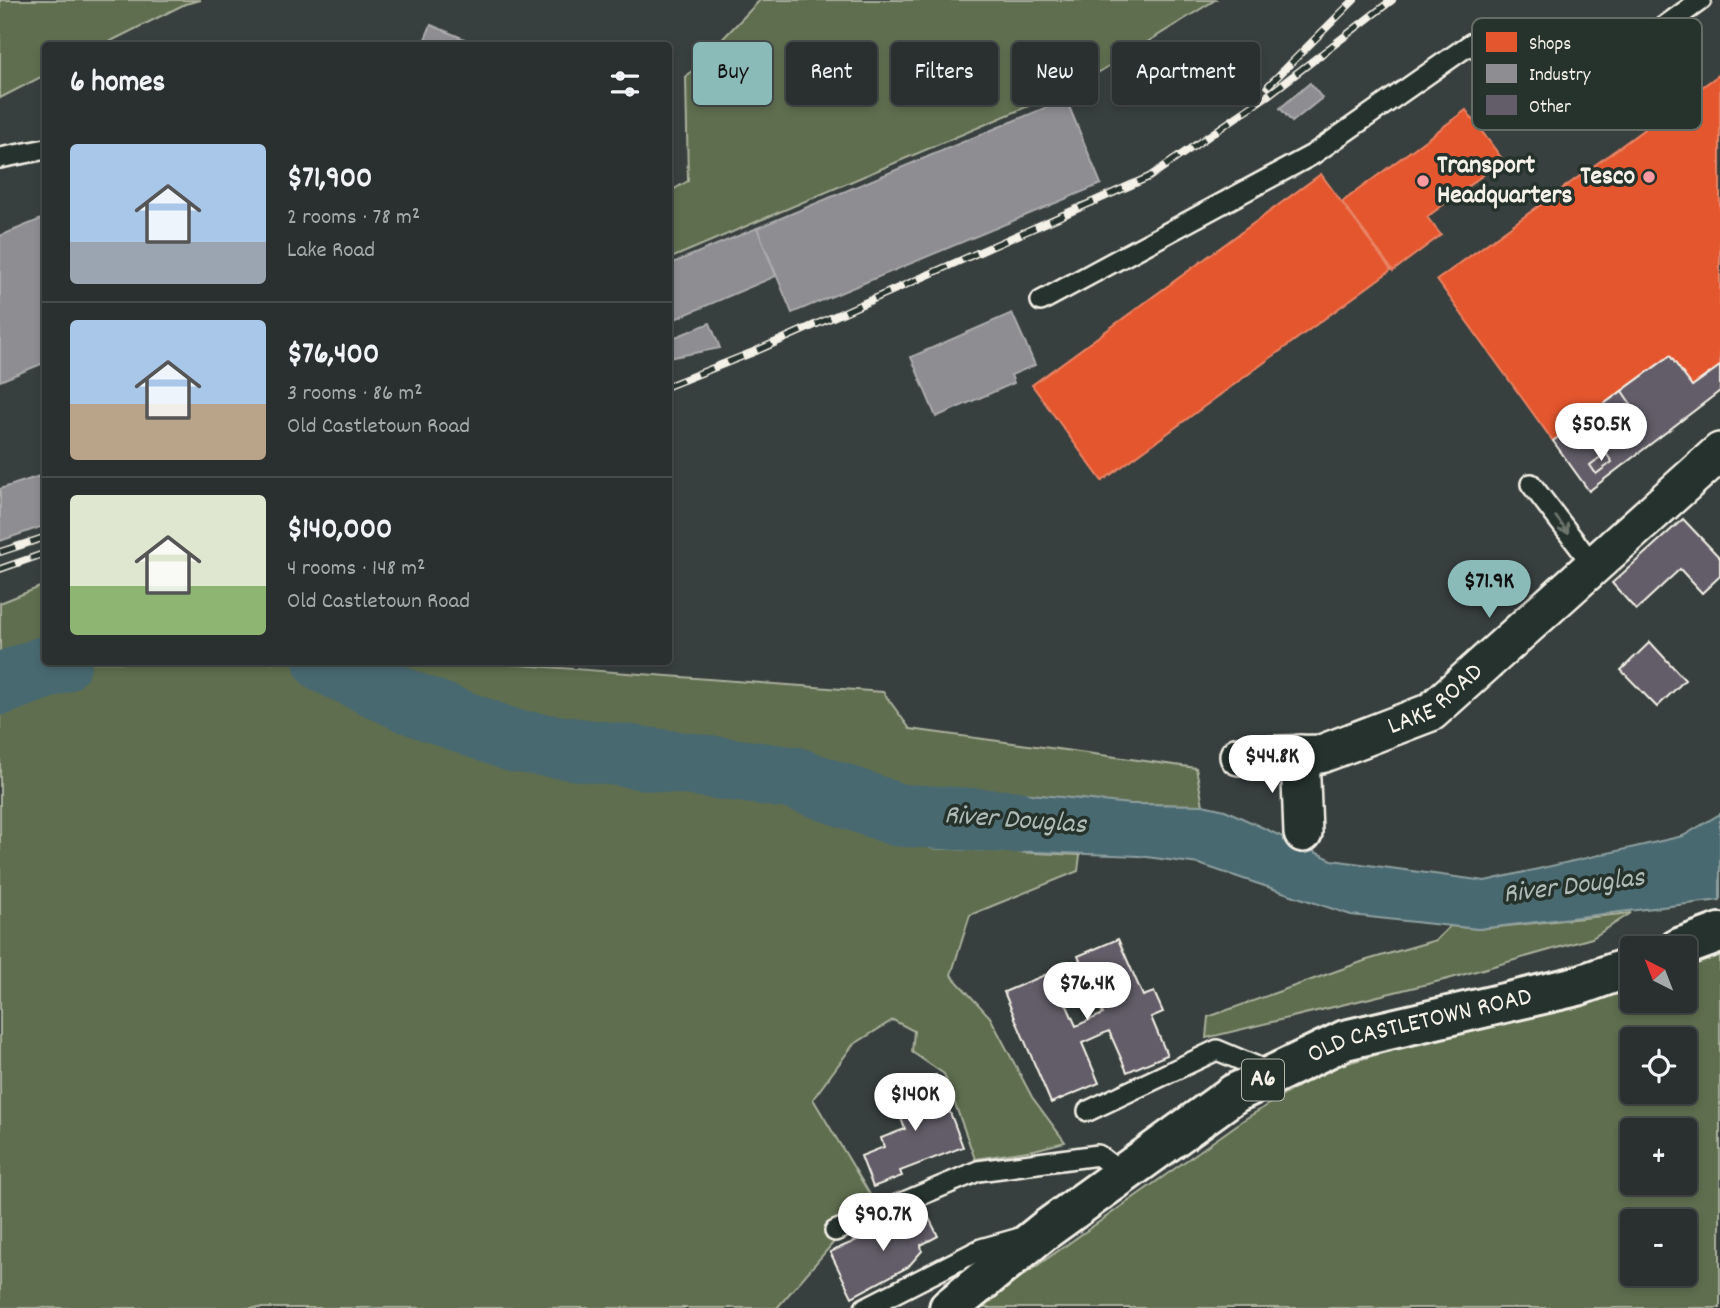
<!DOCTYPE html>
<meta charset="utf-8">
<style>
:root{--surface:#2a302f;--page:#323837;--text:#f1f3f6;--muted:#a5a9aa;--line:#464b4b;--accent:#8bbbb9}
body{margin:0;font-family:Dekko,sans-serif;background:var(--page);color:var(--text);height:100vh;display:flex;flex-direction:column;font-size:26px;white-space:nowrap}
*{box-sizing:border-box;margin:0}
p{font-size:23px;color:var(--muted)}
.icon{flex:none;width:38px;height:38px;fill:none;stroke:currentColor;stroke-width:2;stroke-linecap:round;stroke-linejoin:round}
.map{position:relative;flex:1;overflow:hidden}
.details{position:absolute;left:42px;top:42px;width:630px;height:623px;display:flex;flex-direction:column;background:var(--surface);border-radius:7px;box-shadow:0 4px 10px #0003,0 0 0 2px var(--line)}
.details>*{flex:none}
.banner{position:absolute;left:693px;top:42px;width:665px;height:63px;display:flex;gap:14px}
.needle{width:46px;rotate:318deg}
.tools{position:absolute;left:1620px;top:936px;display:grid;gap:14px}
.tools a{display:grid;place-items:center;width:77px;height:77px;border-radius:7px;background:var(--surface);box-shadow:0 4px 10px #0003,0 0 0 2px var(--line);font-size:35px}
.price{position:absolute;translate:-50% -60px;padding:0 16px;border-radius:24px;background:#fff;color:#222;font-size:23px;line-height:46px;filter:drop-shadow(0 2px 4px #0008)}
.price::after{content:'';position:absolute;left:50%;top:42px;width:21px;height:16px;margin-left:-10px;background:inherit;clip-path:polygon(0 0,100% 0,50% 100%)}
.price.selected{background:var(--accent);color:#111}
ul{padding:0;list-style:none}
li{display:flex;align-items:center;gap:21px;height:175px;padding:0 28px}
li+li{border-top:2px solid var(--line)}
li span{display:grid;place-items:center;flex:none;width:196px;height:140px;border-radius:7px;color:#555}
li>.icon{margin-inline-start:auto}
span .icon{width:84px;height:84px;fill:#fffc;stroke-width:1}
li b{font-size:30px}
h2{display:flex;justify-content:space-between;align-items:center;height:84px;padding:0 28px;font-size:30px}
.pill{padding:0 24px;border-radius:7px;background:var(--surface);box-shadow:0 4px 10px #0003,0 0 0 2px var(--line);font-size:24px;line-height:63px}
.pill.selected{background:var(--accent);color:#111}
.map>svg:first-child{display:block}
</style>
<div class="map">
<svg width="1720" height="1308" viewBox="0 0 1720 1308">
<rect width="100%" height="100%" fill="#38403f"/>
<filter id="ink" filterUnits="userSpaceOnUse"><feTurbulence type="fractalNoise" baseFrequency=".0143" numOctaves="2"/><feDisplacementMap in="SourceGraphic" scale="14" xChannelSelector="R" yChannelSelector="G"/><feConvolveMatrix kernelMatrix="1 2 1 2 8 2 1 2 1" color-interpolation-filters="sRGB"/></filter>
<g filter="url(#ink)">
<g fill="#5f6e4f" stroke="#aab09c" stroke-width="2" fill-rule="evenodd">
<polygon points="0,0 201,0 185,4 103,45 46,46 45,75 0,98"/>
<polygon points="760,0 1215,0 1078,85 669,259 669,192 688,181 686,77"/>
<polygon points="45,585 46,662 480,662 883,692 910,729 1196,768 1203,805 1131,804 930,848 1080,855 1078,871 970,915 951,975 990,1017 1032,1097 1065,1142 1034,1150 975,1159 944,1074 912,1052 914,1031 893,1020 853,1045 813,1099 872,1198 777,1308 0,1308 0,603"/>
<polygon points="1631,913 1592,938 1448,979 1206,1038 1208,1017 1367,960 1436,940 1450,926 1478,929"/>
<path d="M1720,953v355h-743l268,-189 79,-49 309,-90v21h52v-37zM1633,1040h52v52h-52zM1633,1130h52v53h-52zM1633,1222h52v52h-52z"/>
</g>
<polygon fill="#4a6970" stroke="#8e9fa0" stroke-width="2" points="1011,792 1131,804 1203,805 1225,810 1332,860 1485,881 1683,836 1720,814 1720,900 1478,929 1351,915 1199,864 1139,856 930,848 929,795"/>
<g fill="#e4572e" stroke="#e98566" stroke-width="2">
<polygon points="1720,74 1720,366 1692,386 1670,356 1553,441 1437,280"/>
<polygon points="1466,110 1503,160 1427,217 1441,235 1393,271 1342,202"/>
<polygon points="1321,174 1391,270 1102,481 1032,385"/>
</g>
<g fill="#8d8d92" stroke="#acabac" stroke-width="2">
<polygon points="431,25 479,45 478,46 422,46"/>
<polygon points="1310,83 1322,98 1292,122 1280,108"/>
<polygon points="1066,99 1101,184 792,313 757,228"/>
<polygon points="46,217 46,362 0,381 0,236"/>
<polygon points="757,228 776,276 668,322 668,265"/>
<polygon points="1012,313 1035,365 1011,375 1014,383 936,417 911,357"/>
<polygon points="710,323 720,348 668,358 668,340"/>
<polygon points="46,474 46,525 0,541 0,489"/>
</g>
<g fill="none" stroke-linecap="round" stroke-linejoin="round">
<g stroke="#4a6970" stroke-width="63">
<polyline points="325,662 409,702 514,741 794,778 898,815 1015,822"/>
<polyline points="0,684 60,662"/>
</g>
</g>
<g fill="#625d68" stroke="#f4f1e8" stroke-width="2">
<polygon points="1670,356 1685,378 1637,413 1622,391"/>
<polygon points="1670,356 1692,386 1720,366 1720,391 1589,491 1553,441"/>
<polygon points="1622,391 1637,413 1601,439 1585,418"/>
<polygon points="1606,453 1612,462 1596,474 1590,465"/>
<polygon points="1683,519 1720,558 1720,576 1702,593 1680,569 1636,610 1612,583"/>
<polygon points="1650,642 1685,680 1657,707 1621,670"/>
<polygon points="1118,939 1143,996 1154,992 1163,1012 1151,1017 1167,1055 1127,1072 1109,1031 1082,1043 1099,1083 1051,1103 1004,992 1052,972 1076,1026 1103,1014 1078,956"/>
<polygon points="936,1075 963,1147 900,1171 902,1176 873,1187 861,1156 884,1147 881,1138 905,1129 897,1108 901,1107 895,1090"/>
<polygon points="925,1210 938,1236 921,1245 922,1251 908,1267 852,1297 830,1252"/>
</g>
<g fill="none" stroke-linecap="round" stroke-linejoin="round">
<g stroke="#f4f1e8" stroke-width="24">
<g id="service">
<polyline points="0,158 46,149"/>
<polyline points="1041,301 1312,155 1472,43 1537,118 1701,0"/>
<polyline points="1531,484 1593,565"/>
<polyline points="1088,1111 1217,1050 1274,1074"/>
<polyline points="835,1231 978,1171 1098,1155 1121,1173"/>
<polyline points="865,1308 981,1249 1020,1238"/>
</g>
</g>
<g stroke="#f4f1e8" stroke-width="42">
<g id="minor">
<polyline points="1300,754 1303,833"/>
<path id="s1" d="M1239,756l82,-2 110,-42 289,-260"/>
</g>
</g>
<g stroke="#f4f1e8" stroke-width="44">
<g id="trunk">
<polyline points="1679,948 1720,933"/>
<path id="s2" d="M949,1308l95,-77 191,-138 110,-53 232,-54 56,-20"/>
</g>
</g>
<use href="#service" stroke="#26332d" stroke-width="19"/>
<use href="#minor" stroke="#26332d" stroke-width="37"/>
<use href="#trunk" stroke="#26332d" stroke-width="38"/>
<g stroke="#f4f1e8" stroke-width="8">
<g id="rail">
<polyline points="1268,86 1354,0"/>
<polyline points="668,386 756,351 1149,177 1267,96 1392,0"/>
<polyline points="0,552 46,537"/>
<polyline points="0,569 46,553"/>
</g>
</g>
<use href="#rail" stroke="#26332d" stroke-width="5" stroke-dasharray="16" stroke-linecap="butt"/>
</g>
<defs><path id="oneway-shaft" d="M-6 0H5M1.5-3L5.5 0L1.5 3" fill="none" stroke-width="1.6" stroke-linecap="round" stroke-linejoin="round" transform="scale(1.75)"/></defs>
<use stroke="#6e766e" href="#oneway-shaft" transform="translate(1562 525) rotate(53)"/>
</g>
<g fill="#ff9aa2" stroke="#26332d" stroke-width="2.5">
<circle cx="1649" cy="177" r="7"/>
<circle cx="1423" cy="181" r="7"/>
</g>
<g text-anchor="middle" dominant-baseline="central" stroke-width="7" stroke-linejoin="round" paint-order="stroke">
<rect fill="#26332d" stroke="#b6b8b0" stroke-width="2" x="1242" y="1059.5" width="42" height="41" rx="5"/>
<g font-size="24" font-weight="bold" fill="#f4f1e8">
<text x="1263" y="1080">A6</text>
</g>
<g font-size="26" font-weight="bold" fill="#f4f1e8" stroke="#26332d" text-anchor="start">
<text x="1437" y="166">Transport<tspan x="1437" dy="30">Headquarters</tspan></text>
<text x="1635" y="177" text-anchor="end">Tesco</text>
</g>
<g font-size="26" fill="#f4f1e8" stroke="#26332d">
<text stroke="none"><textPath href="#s1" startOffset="210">LAKE ROAD</textPath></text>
<text stroke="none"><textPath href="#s2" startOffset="556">OLD CASTLETOWN ROAD</textPath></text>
</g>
<g font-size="28" font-style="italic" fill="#b0bbb8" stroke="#26332d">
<text transform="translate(1015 822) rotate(4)">River Douglas</text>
<text transform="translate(1574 888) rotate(-7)">River Douglas</text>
</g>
</g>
<rect x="1472" y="18" width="230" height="112" rx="10" fill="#26332d" stroke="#646c65" stroke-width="2"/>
<rect x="1486" y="32" width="31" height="20" fill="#e4572e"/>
<rect x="1486" y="64" width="31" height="19" fill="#8d8d92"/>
<rect x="1486" y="95" width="31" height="20" fill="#625d68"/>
<g font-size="19" fill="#f4f1e8">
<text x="1529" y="49">Shops</text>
<text x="1529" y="80">Industry</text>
<text x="1529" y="112">Other</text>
</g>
</svg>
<div class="tools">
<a><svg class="needle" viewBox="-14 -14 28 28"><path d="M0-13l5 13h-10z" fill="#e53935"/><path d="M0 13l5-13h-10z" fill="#a5a9aa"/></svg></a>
<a><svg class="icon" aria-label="locate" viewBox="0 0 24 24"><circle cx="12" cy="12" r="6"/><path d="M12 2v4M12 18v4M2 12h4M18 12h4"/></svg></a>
<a>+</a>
<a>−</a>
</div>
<b class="price" style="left:1601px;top:463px">$50.5K</b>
<b class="price selected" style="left:1489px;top:620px">$71.9K</b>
<b class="price" style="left:1272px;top:795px">$44.8K</b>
<b class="price" style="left:1087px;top:1022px">$76.4K</b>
<b class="price" style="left:915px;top:1133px">$140K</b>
<b class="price" style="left:883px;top:1253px">$90.7K</b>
<div class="banner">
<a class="pill selected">Buy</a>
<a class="pill">Rent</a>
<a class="pill">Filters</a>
<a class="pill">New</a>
<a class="pill">Apartment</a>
</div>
<section class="details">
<h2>6 homes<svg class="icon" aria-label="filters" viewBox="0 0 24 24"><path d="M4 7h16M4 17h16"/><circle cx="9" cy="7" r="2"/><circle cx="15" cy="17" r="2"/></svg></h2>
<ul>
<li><span style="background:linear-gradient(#a9c7e8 70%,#9aa5b1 0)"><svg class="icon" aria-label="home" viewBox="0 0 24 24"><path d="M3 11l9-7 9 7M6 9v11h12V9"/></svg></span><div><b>$71,900</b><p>2 rooms · 78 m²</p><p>Lake Road</p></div></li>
<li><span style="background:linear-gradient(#a9c7e8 60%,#b9a48a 0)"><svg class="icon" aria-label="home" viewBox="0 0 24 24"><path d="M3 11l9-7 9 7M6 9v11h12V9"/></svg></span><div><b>$76,400</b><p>3 rooms · 86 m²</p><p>Old Castletown Road</p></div></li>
<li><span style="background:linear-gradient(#dfe7d0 65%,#8fb573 0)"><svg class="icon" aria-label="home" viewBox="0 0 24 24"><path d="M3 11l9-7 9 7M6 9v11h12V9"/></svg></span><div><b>$140,000</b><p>4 rooms · 148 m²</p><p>Old Castletown Road</p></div></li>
</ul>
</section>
</div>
